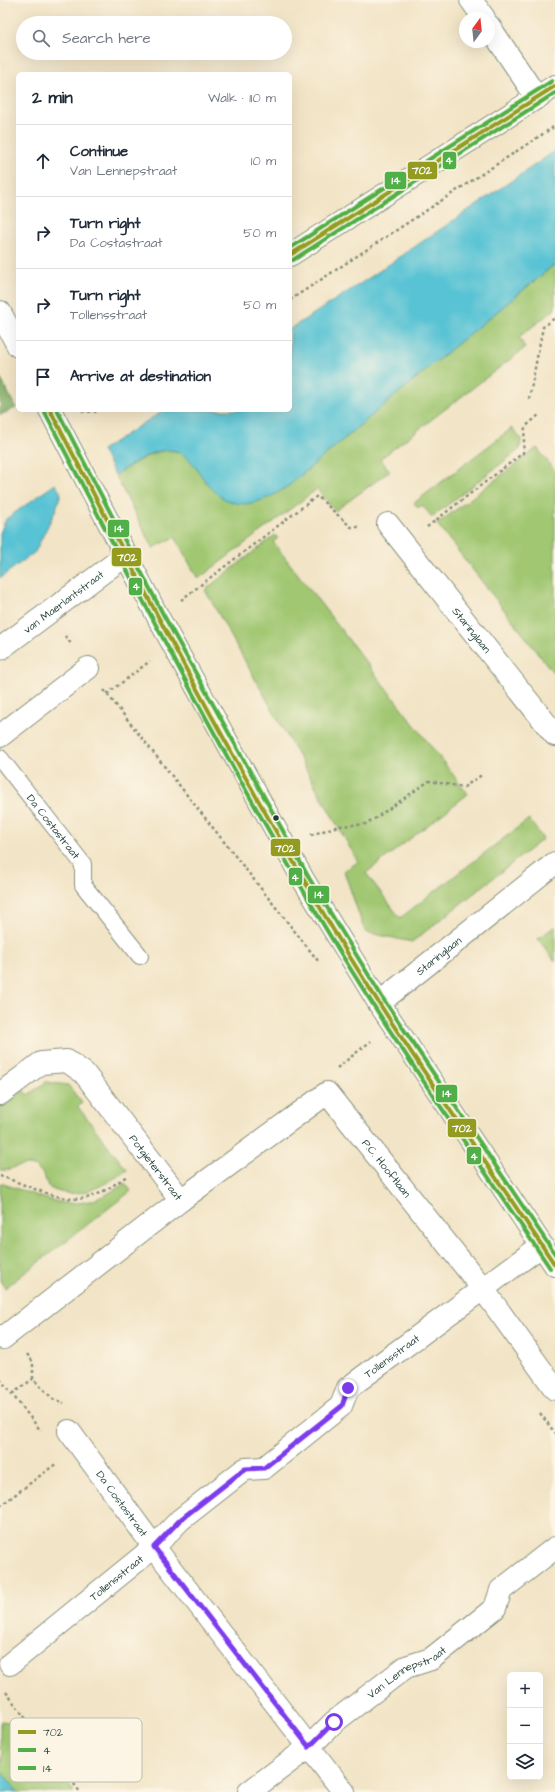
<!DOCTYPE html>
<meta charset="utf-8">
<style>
body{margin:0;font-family:"Architects Daughter",sans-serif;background:#f6f6f7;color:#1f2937}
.controls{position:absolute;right:12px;bottom:12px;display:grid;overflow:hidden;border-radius:6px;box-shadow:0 4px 16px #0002}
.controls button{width:36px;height:36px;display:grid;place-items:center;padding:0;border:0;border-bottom:1px solid #e0e1e3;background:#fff;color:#1f2937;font:20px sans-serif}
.compass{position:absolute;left:459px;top:12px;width:36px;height:36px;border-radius:50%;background:#fff;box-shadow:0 4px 16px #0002;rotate:15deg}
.stop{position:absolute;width:12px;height:12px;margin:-9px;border:3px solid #7c3aed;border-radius:50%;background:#fff}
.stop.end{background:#7c3aed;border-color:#fff;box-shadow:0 1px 4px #0008}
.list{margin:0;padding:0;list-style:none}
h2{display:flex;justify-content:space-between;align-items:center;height:52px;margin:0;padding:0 16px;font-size:17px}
h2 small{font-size:13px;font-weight:400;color:#747a83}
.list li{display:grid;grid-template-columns:26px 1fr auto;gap:12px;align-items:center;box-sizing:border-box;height:72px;padding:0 16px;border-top:1px solid #e0e1e3}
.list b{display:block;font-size:15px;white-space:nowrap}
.list p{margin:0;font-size:13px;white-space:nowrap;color:#747a83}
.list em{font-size:13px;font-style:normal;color:#747a83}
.icon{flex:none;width:22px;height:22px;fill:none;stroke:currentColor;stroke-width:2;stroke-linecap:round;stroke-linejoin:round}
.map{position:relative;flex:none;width:555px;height:1792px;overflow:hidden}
.search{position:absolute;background:#fff;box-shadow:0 4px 16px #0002;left:16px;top:16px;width:276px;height:44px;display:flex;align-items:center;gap:10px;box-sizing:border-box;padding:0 14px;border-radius:22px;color:#747a83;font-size:15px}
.panel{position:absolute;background:#fff;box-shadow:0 4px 16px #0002;left:16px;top:72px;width:276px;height:340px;border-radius:6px}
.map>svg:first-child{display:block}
.green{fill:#a1c772;stroke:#608253}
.forest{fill:#80ac64;stroke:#50744c}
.water{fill:#59c3d4;stroke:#3c8084}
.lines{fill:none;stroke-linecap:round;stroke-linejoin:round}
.lane-casing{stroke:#88907d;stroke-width:18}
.street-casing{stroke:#88907d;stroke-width:24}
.secondary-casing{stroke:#88907d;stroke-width:24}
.path{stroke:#88907d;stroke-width:2.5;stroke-dasharray:3 3;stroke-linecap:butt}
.lane{stroke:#fff;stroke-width:16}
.street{stroke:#fff;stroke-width:22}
.secondary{stroke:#fff;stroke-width:22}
.bus-1-casing{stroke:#fcf5e5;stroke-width:7}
.bus-2-casing{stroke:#fcf5e5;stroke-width:7}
.bus-3-casing{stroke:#fcf5e5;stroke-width:7}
.bus-1{stroke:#939c21;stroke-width:4}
.bus-2{stroke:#50af46;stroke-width:4}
.bus-3{stroke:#50af46;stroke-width:4}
.route{stroke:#7c3aed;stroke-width:5}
.bus-dot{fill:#1f3d34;stroke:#fcf5e5;stroke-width:1.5}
.labels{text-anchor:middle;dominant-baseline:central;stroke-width:3;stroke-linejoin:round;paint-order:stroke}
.street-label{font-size:11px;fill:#1f3d34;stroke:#fcf5e5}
.key{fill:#fcf5e5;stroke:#babeb0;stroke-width:1}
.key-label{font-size:11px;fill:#1f3d34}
.line-badge{stroke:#fcf5e5;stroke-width:1.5}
.badge-label{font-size:11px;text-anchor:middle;font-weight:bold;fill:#fff}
</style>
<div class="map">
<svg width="555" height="1792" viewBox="0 0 555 1792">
<rect width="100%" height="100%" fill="#fcf5e5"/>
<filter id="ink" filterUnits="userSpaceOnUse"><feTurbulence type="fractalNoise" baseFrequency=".025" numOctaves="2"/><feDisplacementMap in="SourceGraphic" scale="8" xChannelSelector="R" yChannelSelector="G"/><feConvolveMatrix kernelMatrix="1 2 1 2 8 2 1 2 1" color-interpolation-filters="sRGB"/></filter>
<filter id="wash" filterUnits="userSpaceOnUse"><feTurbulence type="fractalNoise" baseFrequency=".012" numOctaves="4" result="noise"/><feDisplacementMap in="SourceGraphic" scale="16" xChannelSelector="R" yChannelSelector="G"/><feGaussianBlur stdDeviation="0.9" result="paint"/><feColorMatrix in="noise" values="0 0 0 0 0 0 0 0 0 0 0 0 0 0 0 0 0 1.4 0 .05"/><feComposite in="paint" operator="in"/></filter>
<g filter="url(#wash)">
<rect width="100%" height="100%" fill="#f2e4c6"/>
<g class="green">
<path d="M555 264V309L519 337 525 348 380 459 390 471 335 511 317 489 198 579 175 537 153 548 115 475C138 462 169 435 192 462 198 468 202 476 206 483L287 487 427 369Z"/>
<polygon points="512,428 521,439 520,449 432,517 422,505 418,508 414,503"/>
<polygon points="537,448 555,471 555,675 437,524"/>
<polygon points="275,535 278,538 273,542 468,794 366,873 400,918 529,819 543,839 412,942 365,932 344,871 358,862 205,590"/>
<polygon points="555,926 555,961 538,939"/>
<path d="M46 1082 68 1085 82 1103 78 1107 127 1170C104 1186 75 1203 48 1187 44 1172 37 1162 19 1166 11 1168 8 1171 0 1170V1108L23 1090 28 1095Z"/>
<path d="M0 1183C52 1199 73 1219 125 1183L131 1191 5 1288 0 1281Z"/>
<polygon points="0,1721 23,1724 74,1792 18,1792 0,1770 3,1752 0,1749"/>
</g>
<polygon class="forest" points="0,377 16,408 0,415"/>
<g class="water">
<path d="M555 151V264L427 369 287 487C258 506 230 515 205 481 197 470 190 456 176 451 170 449 161 451 155 452 144 455 126 469 115 475L102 450 164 410H290V329L369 278Z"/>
<polygon points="55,484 61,493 56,509 35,552 0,578 0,533 6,519"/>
<polygon points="0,1770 18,1792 0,1792"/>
</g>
</g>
<g filter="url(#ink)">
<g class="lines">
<g class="lane-casing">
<g id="lane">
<path id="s1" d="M0 758 83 864V885L140 956"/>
</g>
</g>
<g class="street-casing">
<g id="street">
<polyline points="471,0 484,18"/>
<polyline points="489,26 537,98"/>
<polyline points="0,312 18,346"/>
<path id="s2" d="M388 524 555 735"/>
<polyline points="0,736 88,668"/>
<path id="s3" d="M379 1003 555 863"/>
<path id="s4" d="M0 1094 41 1063 67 1061 84 1073 181 1200 3 1338 0 1336"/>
<path id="s5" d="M181 1200 327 1093 483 1289 555 1389"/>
<path id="s6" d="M69 1431 154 1547 344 1792"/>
<path id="s7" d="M10 1664 154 1547 180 1520 245 1469 264 1468 341 1406 348 1388 541 1246"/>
<path id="s8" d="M249 1792 309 1747 334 1722 406 1667 431 1659 495 1608 501 1590 555 1548"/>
</g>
</g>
<g class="secondary-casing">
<g id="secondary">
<polyline points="290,255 555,86"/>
<polyline points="50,410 158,617 304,881 379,1003 555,1265"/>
<path id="s9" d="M0 649 126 555"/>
</g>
</g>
<g class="path">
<polyline points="290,300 555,126"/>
<polyline points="529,399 543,327 555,318"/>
<polyline points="82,411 94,412 99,410"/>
<polyline points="427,527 523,453 525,427 540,414"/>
<polyline points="181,600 317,496 351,527 361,527"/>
<polyline points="65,636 72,645"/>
<polyline points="104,690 319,962"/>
<polyline points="107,694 150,661"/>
<polyline points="311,835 338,826 367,824 429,781 464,787 483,774"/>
<polyline points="337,1068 371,1041"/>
<path d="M0 1176C26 1184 63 1205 90 1197 103 1193 117 1183 128 1175"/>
<polyline points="27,1354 33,1362 33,1379 53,1399 64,1403"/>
<polyline points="0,1379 41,1431"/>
<polyline points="12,1394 33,1379"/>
<polyline points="540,1413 555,1433"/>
<polyline points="0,1506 57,1463"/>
<polyline points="6,1692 80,1792"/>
</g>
<use href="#lane" class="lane"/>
<use href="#street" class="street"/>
<use href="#secondary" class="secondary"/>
<g class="bus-1-casing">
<g id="bus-1">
<polyline points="290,255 555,86"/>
<path d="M50 410C132 568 214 726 304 880 380 1013 470 1138 555 1265"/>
</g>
</g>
<g class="bus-2-casing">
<g id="bus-2">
<polyline points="293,260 555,93"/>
<path d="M45 413C127 571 209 729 299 883 375 1016 465 1141 550 1268"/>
</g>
</g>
<g class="bus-3-casing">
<g id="bus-3">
<polyline points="290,248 552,81"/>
<polyline points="57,410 163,614 309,878 384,1000 555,1254"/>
</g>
</g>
<use href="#bus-1" class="bus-1"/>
<use href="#bus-2" class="bus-2"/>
<use href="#bus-3" class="bus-3"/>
</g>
</g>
<g class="lines" filter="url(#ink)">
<polyline class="route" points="334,1722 309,1747 154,1547 180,1520 245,1469 264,1468 342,1406 348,1388"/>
</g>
<circle class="bus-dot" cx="276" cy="818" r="3.5"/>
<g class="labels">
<g class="street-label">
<text stroke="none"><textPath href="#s9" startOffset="79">van Maerlantstraat</textPath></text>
<text stroke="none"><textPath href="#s2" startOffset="135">Staringlaan</textPath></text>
<text stroke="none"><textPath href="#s1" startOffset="87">Da Costastraat</textPath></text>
<text stroke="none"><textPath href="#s3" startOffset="76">Staringlaan</textPath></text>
<text stroke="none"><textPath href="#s4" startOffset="217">Potgieterstraat</textPath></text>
<text stroke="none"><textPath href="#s5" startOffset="277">P.C. Hooftlaan</textPath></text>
<text stroke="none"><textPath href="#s7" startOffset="497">Tollensstraat</textPath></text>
<text stroke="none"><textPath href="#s6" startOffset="90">Da Costastraat</textPath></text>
<text stroke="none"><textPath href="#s7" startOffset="137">Tollensstraat</textPath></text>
<text stroke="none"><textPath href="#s8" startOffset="199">Van Lennepstraat</textPath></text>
</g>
</g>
<rect x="10" y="1718" width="132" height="64" rx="6" class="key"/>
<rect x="18" y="1730" width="18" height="4" fill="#939c21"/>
<rect x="18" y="1748" width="18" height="4" fill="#50af46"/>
<rect x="18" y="1766" width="18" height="4" fill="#50af46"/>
<g class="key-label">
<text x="43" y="1736">702</text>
<text x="43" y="1754">4</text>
<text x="43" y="1772">14</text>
</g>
<g class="line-badge">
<rect x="442" y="151" width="15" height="19" rx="4" fill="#50af46"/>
<rect x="407" y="161" width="31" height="19" rx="4" fill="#939c21"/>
<rect x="384" y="171" width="23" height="19" rx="4" fill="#50af46"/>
<rect x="107" y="519" width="23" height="19" rx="4" fill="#50af46"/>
<rect x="111" y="547" width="31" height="20" rx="4" fill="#939c21"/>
<rect x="128" y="577" width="15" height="19" rx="4" fill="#50af46"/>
<rect x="270" y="838" width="31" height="19" rx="4" fill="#939c21"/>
<rect x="288" y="867" width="15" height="19" rx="4" fill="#50af46"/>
<rect x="307" y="885" width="23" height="19" rx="4" fill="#50af46"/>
<rect x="435" y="1084" width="23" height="19" rx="4" fill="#50af46"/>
<rect x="447" y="1118" width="30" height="20" rx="4" fill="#939c21"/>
<rect x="466" y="1146" width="16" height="19" rx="4" fill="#50af46"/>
</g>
<g class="badge-label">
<text x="449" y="164">4</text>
<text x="422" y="174">702</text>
<text x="396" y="184">14</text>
<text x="119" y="532">14</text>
<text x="127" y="561">702</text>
<text x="136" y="590">4</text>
<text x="285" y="852">702</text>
<text x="295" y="881">4</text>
<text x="319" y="898">14</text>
<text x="447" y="1097">14</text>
<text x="462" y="1132">702</text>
<text x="474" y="1160">4</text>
</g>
</svg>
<div class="controls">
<button>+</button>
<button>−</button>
<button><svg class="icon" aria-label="layers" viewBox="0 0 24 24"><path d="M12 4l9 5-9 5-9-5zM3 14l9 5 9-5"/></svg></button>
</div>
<svg class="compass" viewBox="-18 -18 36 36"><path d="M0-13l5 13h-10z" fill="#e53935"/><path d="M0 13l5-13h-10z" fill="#747a83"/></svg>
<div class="stop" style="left:334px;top:1722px"></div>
<div class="stop end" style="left:348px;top:1388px"></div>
<div class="search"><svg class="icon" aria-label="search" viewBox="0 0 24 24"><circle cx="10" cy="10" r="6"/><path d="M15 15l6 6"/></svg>Search here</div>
<section class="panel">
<h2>2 min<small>Walk · 110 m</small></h2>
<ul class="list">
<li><svg class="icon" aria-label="ahead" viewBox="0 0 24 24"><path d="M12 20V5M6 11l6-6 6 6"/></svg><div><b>Continue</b><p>Van Lennepstraat</p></div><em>10 m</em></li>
<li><svg class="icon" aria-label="right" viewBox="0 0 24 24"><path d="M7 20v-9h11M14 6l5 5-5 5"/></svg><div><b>Turn right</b><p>Da Costastraat</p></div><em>50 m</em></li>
<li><svg class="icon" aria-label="right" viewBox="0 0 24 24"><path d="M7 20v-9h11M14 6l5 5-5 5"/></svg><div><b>Turn right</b><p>Tollensstraat</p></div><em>50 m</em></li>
<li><svg class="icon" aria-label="arrive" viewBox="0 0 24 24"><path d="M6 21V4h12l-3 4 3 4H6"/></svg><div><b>Arrive at destination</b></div></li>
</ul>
</section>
</div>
